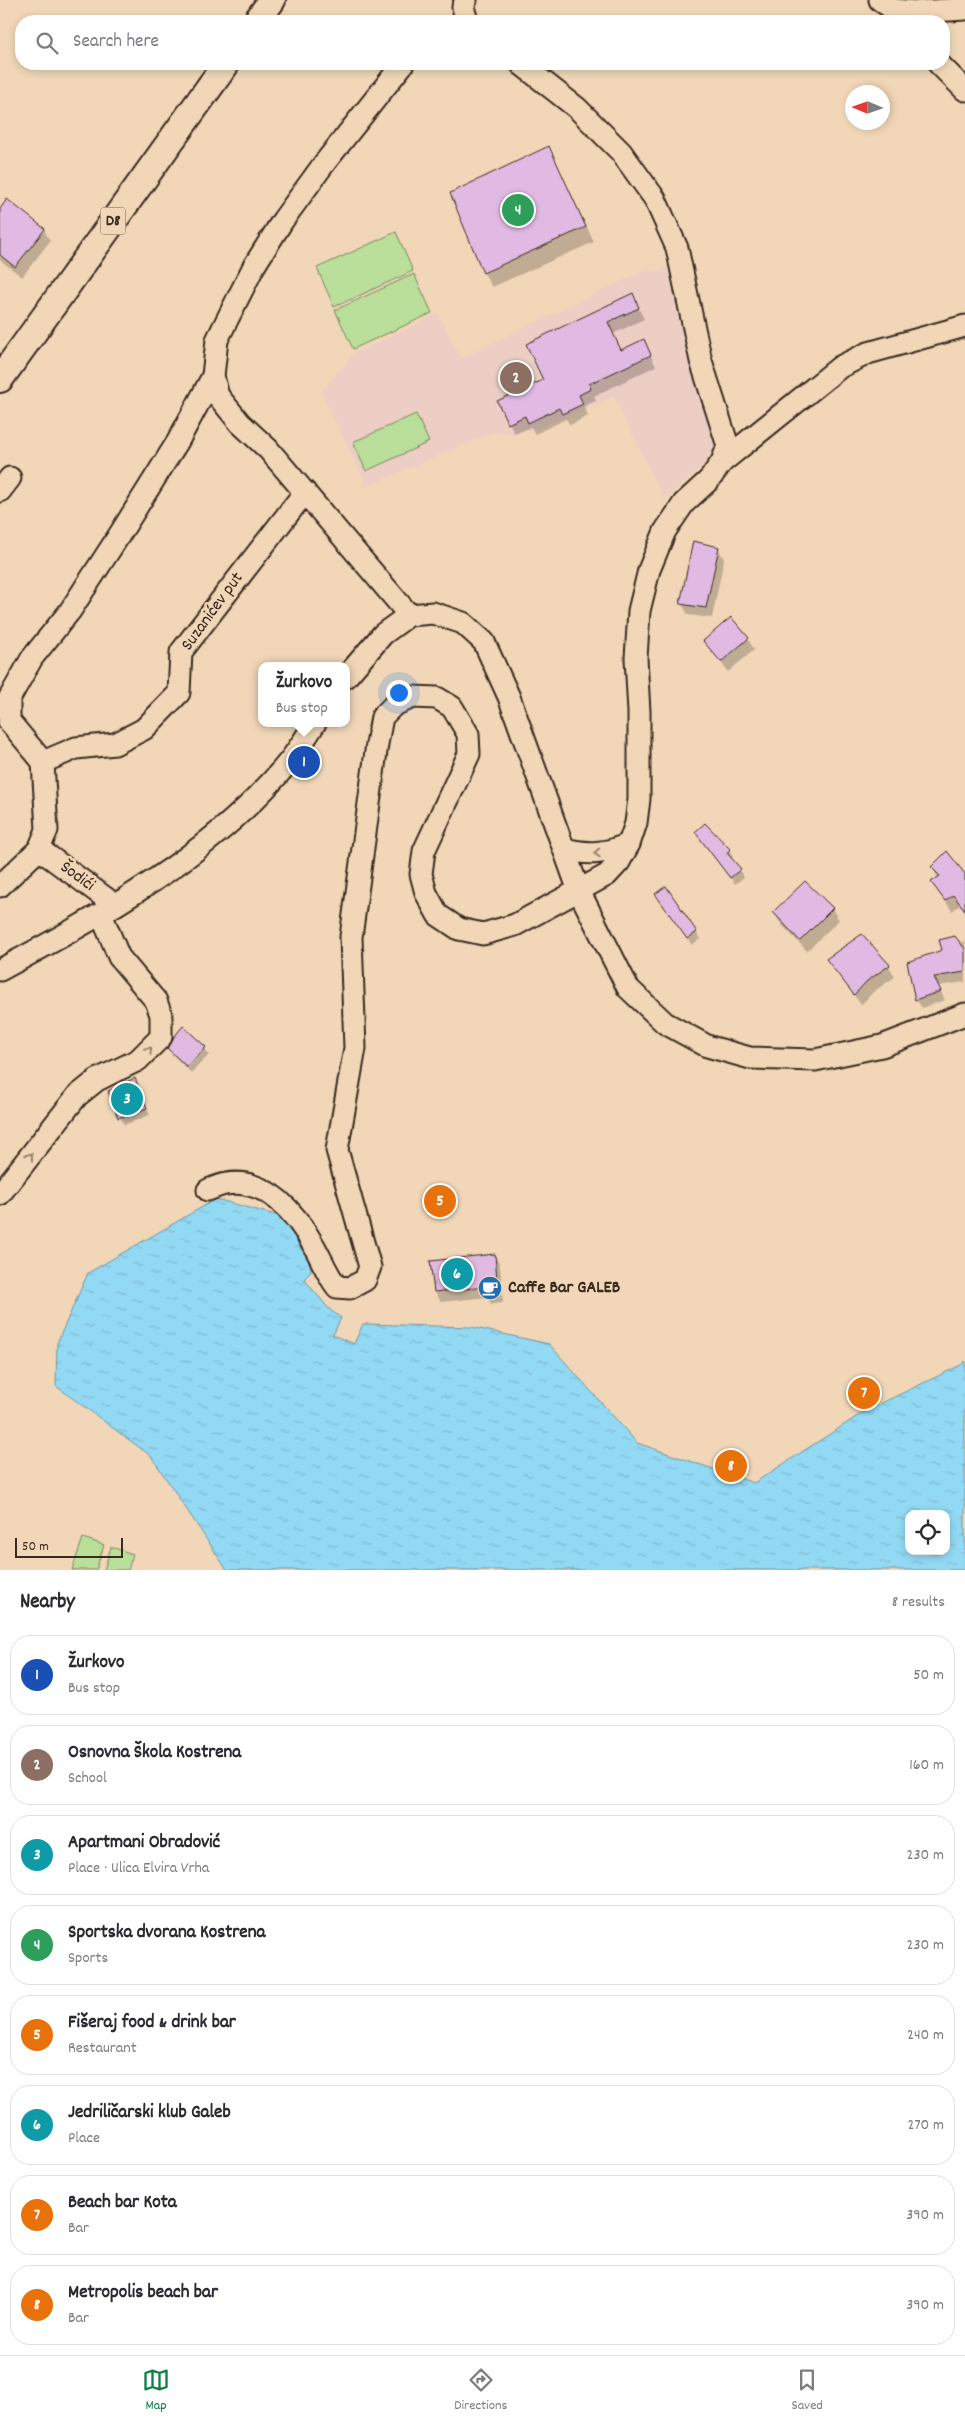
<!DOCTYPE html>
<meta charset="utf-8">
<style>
body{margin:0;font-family:Dekko,sans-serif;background:#f2f2f3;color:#2b2b33}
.controls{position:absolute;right:15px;bottom:15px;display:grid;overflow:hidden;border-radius:10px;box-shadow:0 2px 8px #0003}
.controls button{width:45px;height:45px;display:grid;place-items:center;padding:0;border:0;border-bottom:1px solid #e1e1e2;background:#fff;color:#2b2b33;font:25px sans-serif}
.compass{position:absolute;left:845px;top:85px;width:45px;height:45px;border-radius:50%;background:#fff;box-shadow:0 2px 8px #0003;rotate:272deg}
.scale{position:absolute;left:15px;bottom:12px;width:108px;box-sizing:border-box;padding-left:5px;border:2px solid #3b2a1e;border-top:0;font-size:14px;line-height:18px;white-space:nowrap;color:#3b2a1e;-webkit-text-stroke:4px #f1d7b8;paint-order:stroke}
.you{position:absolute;left:398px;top:692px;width:18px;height:18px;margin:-12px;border:4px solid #fff;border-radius:50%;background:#1a73e8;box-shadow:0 0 0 8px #1a73e833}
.badge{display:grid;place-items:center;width:32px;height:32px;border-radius:50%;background:#0b8043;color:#fff;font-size:16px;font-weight:700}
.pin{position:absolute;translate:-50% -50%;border:2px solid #fff;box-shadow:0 1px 5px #0006}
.popup{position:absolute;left:258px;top:662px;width:92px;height:65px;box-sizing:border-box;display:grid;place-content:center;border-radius:10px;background:#fff;filter:drop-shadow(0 1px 4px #0005);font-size:16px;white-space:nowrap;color:#7c7c81}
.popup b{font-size:19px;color:#2b2b33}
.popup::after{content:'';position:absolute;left:50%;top:100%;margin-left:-10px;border:10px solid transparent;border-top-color:#fff}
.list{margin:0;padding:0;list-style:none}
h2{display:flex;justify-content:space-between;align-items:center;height:65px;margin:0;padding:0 20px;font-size:21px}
h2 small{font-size:16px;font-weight:400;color:#7c7c81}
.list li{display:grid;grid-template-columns:32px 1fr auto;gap:15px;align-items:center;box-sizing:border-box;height:80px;margin:0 10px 10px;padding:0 10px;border:1px solid #e1e1e2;border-radius:20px}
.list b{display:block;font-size:19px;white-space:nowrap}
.list p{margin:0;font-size:16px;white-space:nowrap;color:#7c7c81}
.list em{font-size:16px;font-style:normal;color:#7c7c81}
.icon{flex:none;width:28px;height:28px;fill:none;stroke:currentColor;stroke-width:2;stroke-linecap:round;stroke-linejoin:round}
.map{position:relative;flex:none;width:965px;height:1570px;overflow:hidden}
.search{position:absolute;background:#fff;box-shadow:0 2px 8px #0003;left:15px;right:15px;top:15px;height:55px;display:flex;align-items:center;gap:12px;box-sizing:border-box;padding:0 18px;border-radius:20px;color:#7c7c81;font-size:19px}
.sheet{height:785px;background:#fff}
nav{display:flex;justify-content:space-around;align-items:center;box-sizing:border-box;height:70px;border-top:1px solid #e1e1e2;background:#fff;font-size:14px;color:#7c7c81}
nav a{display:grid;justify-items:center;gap:2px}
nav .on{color:#0b8043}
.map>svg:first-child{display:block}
.built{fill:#eccec5}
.pitch{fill:#b9df9b;stroke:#7a845c}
.water{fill:url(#water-ripples);stroke:#6f939e;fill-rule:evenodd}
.shadow{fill:#0003}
.building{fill:#e1bae3;stroke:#3b2a1e}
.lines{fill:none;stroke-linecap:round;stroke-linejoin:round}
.minor-casing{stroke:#3b2a1e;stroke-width:25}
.major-casing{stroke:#3b2a1e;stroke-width:30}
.minor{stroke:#f1d7b8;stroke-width:21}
.major{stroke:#f1d7b8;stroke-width:26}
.oneway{stroke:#96806b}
.labels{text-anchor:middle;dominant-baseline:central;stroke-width:5;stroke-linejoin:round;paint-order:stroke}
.shield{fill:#f1d7b8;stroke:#725e4c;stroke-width:1}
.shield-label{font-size:16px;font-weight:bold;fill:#3b2a1e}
.street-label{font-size:18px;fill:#3b2a1e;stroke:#f1d7b8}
.poi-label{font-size:18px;font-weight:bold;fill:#3b2a1e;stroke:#f1d7b8;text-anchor:start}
</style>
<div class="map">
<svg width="965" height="1570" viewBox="0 0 965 1570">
<defs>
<pattern id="water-ripples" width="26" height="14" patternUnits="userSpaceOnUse" patternTransform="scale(1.25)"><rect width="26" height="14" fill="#92d9f4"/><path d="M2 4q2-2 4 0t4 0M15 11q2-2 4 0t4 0" fill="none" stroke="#7fbad1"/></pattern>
</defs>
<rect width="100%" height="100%" fill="#f1d7b8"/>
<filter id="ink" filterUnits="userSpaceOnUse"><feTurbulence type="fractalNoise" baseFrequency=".02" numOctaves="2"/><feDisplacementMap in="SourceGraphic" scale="10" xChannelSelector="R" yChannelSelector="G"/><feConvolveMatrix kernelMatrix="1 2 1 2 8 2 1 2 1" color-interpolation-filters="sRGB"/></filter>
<g filter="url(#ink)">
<polygon class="built" points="671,266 718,445 707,462 664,500 614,397 530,431 492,433 367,486 321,392 353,354 438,313 461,358 649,268 652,273"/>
<g class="pitch">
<polygon points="396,232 413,271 334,307 317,268"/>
<polygon points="414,274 432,313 353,349 335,310"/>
<polygon points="416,414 429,442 366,471 353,442"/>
<polygon points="83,1538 104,1545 96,1570 72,1570"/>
<polygon points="111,1547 133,1554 128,1570 104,1570"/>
</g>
<path class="water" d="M216 1199 283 1217 309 1252 311 1272 304 1279 329 1309 341 1318 333 1335 354 1344 363 1324 471 1327 549 1344 637 1443 754 1483 867 1410 961 1365 965 1361V1570H227L151 1456 56 1386 57 1343 88 1273ZM909 1514H946V1551H909Z"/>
<g class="shadow">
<polygon points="549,148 594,242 492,287 484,273"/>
<polygon points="0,211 44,230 50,241 22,277 0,260"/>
<polygon points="632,295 644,319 613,334 622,351 643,341 656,366 594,396 596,401 584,406 588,416 570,425 566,419 535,434 531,427 515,434 499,402 544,380"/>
<polygon points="718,548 724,559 712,618 688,615 682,604"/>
<polygon points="748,639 754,650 728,672 705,641"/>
<polygon points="701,840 729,849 733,857 731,860 744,877 735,884"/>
<polygon points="932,867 965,876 965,911 960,905 952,911 933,882 938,878"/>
<polygon points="805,883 832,909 839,920 807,951 781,924 774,913"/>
<polygon points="661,901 696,932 700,939 692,945"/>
<polygon points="965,940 965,982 938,986 945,1000 922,1008 916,999 944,951 960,945"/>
<polygon points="828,959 889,966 895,977 873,992 861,1005"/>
<polygon points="169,1048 205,1048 209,1055 191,1073 173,1055"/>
<polygon points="135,1080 150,1115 124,1125 109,1091"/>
<polygon points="494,1255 500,1265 503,1303 491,1304 487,1297 441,1302 435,1292 432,1262"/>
</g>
<g class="building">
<polygon points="549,146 586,227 483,273 450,193"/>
<polygon points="7,199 45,229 15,267 0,255 0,209"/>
<polygon points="633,293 639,308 608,322 621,350 644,339 651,355 589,384 591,389 579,395 583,404 562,414 559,408 528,423 525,416 508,424 497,401 543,380 526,344"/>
<polygon points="693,541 719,547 706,608 680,604"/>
<polygon points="731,617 749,638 721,662 703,641"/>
<polygon points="705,823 730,849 727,853 741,869 730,878 695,832"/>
<polygon points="947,851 965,874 965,910 953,895 945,901 931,882 940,876 931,867"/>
<polygon points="805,881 833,908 800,941 773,912"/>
<polygon points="666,886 697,932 687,939 655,894"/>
<polygon points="862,934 890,965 867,981 854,995 826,959"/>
<polygon points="955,936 965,949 965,972 934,977 941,991 915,1000 907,962 942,950 939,940"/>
<polygon points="183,1026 206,1047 187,1067 167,1048 174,1037"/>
<polygon points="135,1078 147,1108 118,1118 108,1091"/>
<polygon points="495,1254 498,1293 484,1295 484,1287 434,1292 430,1261"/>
</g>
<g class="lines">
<g class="minor-casing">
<g id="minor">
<polyline points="466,0 463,7 467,21"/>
<polyline points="880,0 894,10 917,12 965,9"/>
<polyline points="403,64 323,165 283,220 254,266 217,340 213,376 218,396 240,423 268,449 409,615"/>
<polyline points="939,64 965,90"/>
<polyline points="722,462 840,367 868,353 965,326"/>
<polyline points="0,491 10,478"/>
<polyline points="346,677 383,634 409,615 433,613 463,623 484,642 509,697 579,891 628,988 665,1023 707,1046 750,1058 815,1060 882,1046 965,1014"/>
<polyline points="43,762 9,721 9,699 32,658 70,611 118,537 178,441 213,376"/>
<polyline points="39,849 115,905"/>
<path d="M564 849C588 855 606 854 629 844"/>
<polyline points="0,886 39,849 47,830 43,762 76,748 115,744 144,729 179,693 181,652 305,492"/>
<path d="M0 970C102 915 212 855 287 764 297 752 306 737 315 723"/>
<path d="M208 1190C213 1188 220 1185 226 1184 267 1177 297 1215 314 1246 322 1260 327 1274 337 1287L350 1288 365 1280 370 1267 337 1150 355 1048 351 937 377 744 382 717 394 705 413 697 437 698 452 707 468 734 469 754 424 851 421 874 426 893 438 915 459 929 483 934 515 925 607 875 619 862 629 844 636 823 639 799V712L636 658 639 611 649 570 665 531 684 503 709 480 722 462 728 446 701 361 677 248 655 199 621 152 577 108 521 64"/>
<polyline points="0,1194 77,1096 97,1080 138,1060 161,1037 161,1015 156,1001 119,957 101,914"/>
</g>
</g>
<g class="major-casing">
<g id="major">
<polyline points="257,21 272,0"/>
<polyline points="0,379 226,64"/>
</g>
</g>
<use href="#minor" class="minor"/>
<use href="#major" class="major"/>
</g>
<defs><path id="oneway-chevron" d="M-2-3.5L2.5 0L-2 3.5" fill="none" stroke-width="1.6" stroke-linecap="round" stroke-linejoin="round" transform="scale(1.25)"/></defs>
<g class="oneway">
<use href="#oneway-chevron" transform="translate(597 853) rotate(178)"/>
<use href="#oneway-chevron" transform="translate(149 1050) rotate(-46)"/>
<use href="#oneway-chevron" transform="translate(30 1156) rotate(-53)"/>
</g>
</g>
<defs>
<g id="cafe-disc" transform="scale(1.25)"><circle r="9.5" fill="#1f6fb2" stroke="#f1d7b8"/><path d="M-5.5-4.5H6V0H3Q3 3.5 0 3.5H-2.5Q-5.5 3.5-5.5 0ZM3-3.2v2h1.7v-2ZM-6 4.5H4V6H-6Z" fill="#fff"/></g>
</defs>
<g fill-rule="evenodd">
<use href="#cafe-disc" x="490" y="1288"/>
</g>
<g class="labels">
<rect class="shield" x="100.5" y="207.5" width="25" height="27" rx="4"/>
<g class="shield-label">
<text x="113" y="221">D8</text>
</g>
<g class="street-label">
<text transform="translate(213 612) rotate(-54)">Suzanićev put</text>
<text transform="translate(77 877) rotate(36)">Šodići</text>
</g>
<g class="poi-label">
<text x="508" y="1288">Caffe Bar GALEB</text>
</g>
</g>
</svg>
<div class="controls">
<button><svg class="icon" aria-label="locate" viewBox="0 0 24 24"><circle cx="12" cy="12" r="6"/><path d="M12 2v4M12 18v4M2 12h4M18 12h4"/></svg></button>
</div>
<svg class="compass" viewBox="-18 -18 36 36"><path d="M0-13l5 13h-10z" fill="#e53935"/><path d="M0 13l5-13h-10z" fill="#7c7c81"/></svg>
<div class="scale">50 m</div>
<div class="you"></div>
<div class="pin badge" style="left:304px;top:762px;background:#1a4fb4">1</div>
<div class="popup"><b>Žurkovo</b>Bus stop</div>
<div class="pin badge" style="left:516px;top:378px;background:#8d6e63">2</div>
<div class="pin badge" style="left:127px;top:1099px;background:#0f9aa8">3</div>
<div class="pin badge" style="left:518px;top:210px;background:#2e9e5b">4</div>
<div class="pin badge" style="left:440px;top:1201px;background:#e8710a">5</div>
<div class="pin badge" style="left:457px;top:1274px;background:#0f9aa8">6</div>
<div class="pin badge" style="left:864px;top:1393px;background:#e8710a">7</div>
<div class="pin badge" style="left:731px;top:1466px;background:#e8710a">8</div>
<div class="search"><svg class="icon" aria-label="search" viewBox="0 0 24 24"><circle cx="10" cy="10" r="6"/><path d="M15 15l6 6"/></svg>Search here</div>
</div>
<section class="sheet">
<h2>Nearby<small>8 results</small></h2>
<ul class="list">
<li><span class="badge" style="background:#1a4fb4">1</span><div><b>Žurkovo</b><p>Bus stop</p></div><em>50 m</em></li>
<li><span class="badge" style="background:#8d6e63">2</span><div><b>Osnovna Škola Kostrena</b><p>School</p></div><em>160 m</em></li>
<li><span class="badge" style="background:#0f9aa8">3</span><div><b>Apartmani Obradović</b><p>Place · Ulica Elvira Vrha</p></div><em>230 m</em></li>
<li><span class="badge" style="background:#2e9e5b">4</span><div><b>Sportska dvorana Kostrena</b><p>Sports</p></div><em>230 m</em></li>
<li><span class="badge" style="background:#e8710a">5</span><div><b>Fišeraj food &amp; drink bar</b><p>Restaurant</p></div><em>240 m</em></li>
<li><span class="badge" style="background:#0f9aa8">6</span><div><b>Jedriličarski klub Galeb</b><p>Place</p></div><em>270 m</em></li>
<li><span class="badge" style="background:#e8710a">7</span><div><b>Beach bar Kota</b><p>Bar</p></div><em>390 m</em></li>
<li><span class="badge" style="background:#e8710a">8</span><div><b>Metropolis beach bar</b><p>Bar</p></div><em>390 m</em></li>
</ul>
</section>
<nav>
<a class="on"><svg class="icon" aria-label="map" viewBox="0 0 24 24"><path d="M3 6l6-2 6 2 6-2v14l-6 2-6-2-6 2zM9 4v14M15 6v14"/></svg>Map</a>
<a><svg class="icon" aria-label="directions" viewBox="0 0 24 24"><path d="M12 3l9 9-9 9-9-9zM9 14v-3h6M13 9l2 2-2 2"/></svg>Directions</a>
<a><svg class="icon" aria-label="saved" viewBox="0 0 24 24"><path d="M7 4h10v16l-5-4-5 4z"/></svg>Saved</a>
</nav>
